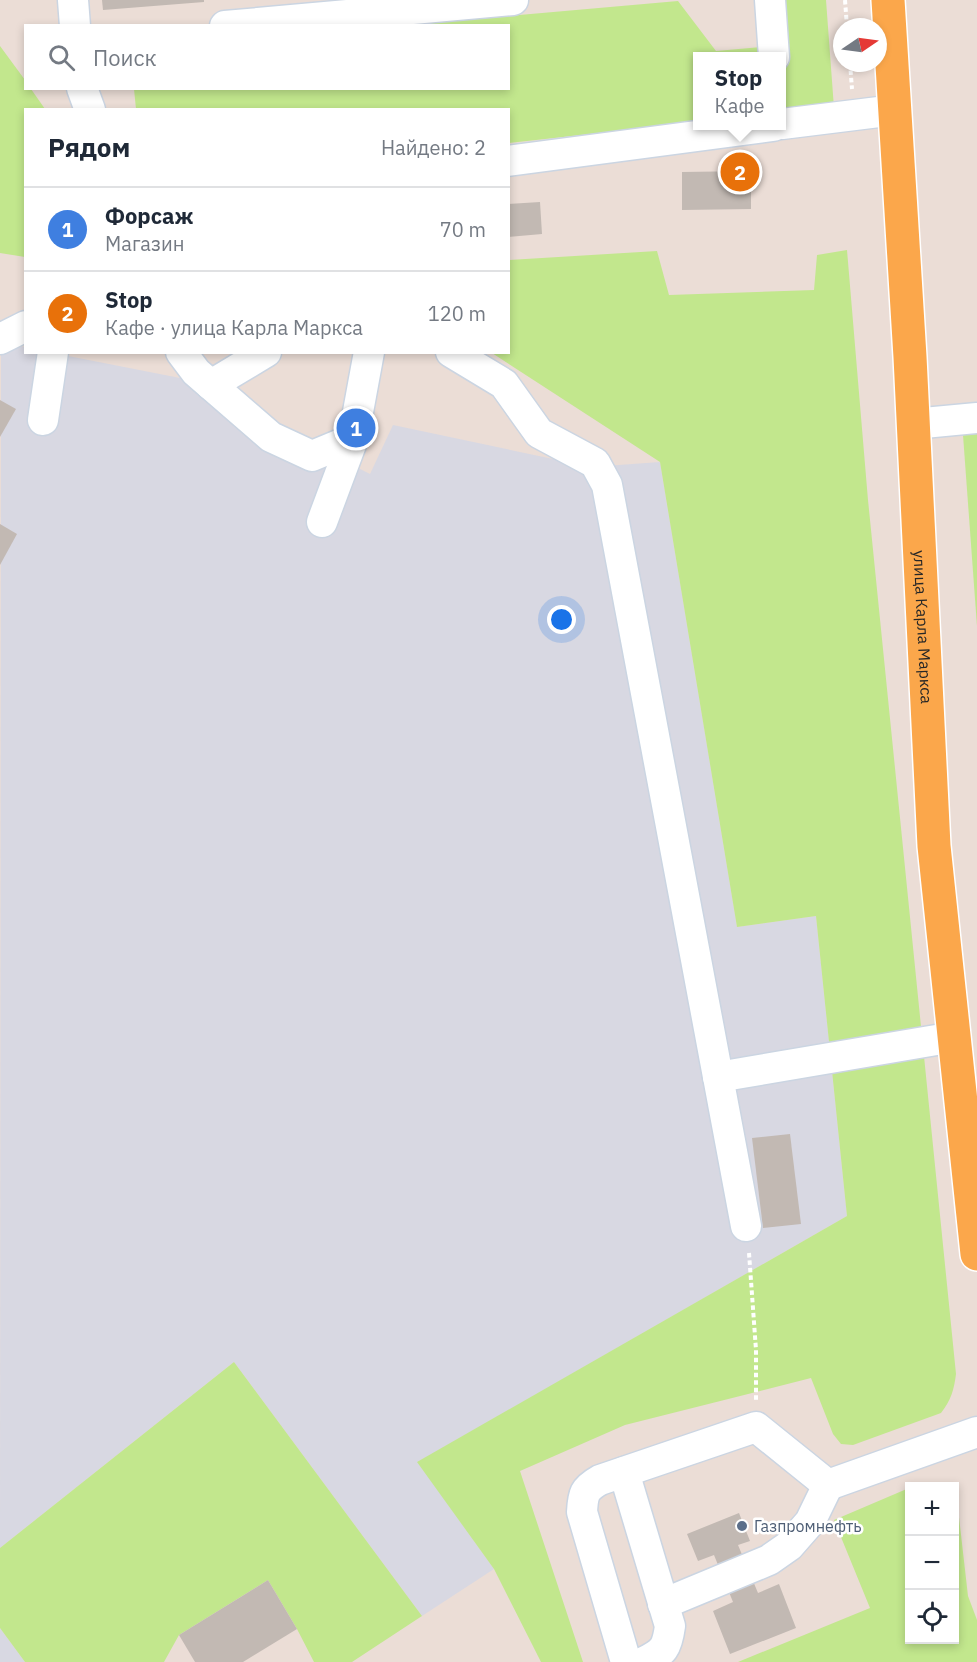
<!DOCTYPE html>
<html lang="ru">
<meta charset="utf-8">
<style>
body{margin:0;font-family:"IBM Plex Sans",sans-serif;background:#f6f6f7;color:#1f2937}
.controls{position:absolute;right:18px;bottom:18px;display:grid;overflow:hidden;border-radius:0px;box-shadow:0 3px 9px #0003}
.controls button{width:54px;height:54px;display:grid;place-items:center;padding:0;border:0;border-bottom:2px solid #e0e1e3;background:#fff;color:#1f2937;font:30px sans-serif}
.compass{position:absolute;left:833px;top:18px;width:54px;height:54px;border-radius:50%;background:#fff;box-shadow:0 3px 9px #0003;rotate:77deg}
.you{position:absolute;left:562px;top:620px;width:21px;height:21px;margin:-15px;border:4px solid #fff;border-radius:50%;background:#1a73e8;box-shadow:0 0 0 9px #1a73e833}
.badge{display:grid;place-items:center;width:39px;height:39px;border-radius:50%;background:#db2777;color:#fff;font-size:20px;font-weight:700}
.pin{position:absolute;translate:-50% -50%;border:3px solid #fff;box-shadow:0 2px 6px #0006}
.popup{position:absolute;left:693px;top:52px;width:93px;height:78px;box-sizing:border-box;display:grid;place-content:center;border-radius:0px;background:#fff;filter:drop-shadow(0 2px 4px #0005);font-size:20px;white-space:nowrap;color:#747a83}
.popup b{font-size:22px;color:#1f2937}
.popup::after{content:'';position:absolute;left:50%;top:100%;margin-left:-12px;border:12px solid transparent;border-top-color:#fff}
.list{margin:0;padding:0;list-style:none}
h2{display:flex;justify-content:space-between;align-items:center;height:78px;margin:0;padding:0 24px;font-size:26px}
h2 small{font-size:20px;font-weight:400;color:#747a83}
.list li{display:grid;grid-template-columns:39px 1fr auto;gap:18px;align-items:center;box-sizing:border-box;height:84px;padding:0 24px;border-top:2px solid #e0e1e3}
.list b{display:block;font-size:22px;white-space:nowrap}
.list p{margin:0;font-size:20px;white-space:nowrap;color:#747a83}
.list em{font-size:20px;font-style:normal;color:#747a83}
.icon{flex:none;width:33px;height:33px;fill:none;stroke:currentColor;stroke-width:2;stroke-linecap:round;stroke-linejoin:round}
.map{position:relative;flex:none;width:977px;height:1662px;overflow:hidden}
.search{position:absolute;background:#fff;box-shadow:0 3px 9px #0003;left:24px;top:24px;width:486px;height:66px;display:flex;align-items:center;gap:15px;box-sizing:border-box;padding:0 21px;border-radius:0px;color:#747a83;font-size:22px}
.panel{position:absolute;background:#fff;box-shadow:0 3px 9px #0003;left:24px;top:108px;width:486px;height:246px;border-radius:0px}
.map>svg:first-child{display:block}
.industrial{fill:#d8d8e2}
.green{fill:#c2e78d}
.building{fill:#c2b9b3}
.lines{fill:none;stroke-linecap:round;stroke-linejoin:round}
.minor-casing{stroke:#cbd5e2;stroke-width:33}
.major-casing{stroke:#fff;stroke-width:36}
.path{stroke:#fff;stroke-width:4;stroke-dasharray:4.5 3;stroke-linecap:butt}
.minor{stroke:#fff;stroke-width:30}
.major{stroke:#fba74b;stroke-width:33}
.service-dot{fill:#5c6f8a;stroke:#fff;stroke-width:2}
.labels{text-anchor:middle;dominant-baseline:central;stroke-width:5;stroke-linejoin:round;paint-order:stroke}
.street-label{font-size:16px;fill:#272727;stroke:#fff}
.service-label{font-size:16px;fill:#4e5e75;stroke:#fff;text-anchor:start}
</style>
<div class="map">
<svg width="977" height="1662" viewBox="0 0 977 1662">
<rect width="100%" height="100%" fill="#ebddd6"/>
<g class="industrial">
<polygon points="1,342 25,347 26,352 53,353 180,378 370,474 393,425 591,467 660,462 737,927 816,916 847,1216 418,1462 494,1569 422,1616 234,1362 0,1548"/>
<polygon points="0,1628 25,1662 0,1662"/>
</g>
<g class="green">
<polygon points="770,0 826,0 834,108 782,113 782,57 698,57 698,122 509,143 508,110 136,109 134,89 508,88 508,26 407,25 678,1 716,51 773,46"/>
<polygon points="0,46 25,80 26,88 31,89 45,109 26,110 25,257 0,253"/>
<path d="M847 250 868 500 956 1374C954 1390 951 1400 941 1413L853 1445 841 1444 833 1434 811 1378 625 1425 520 1471 583 1662H541L494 1569 417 1462 847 1216 816 916 737 927 660 462 492 353 508 352 509 260 657 251 669 295 814 290 817 255Z"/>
<polygon points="977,434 977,626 963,435"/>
<polygon points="234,1362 422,1616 352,1662 314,1662 297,1629 268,1580 179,1635 164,1662 25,1662 0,1628 0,1548"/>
<polygon points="924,1482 955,1482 968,1596 977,1620 977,1662 738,1662 870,1608 834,1520 909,1488 910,1640 954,1640 954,1486 913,1486"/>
</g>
<g class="building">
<polygon points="102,0 204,0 204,2 103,10"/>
<polygon points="751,171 751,209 682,210 682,172"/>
<polygon points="540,202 542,234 508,237 508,204"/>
<polygon points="0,400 16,409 0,437"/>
<polygon points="0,524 17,534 0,565"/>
<polygon points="790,1134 801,1224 763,1228 752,1138"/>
<polygon points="739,1513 750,1541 738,1545 758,1593 779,1584 796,1628 730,1654 713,1611 733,1602 714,1555 698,1561 687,1534"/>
<polygon points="268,1580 297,1629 243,1662 195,1662 179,1635"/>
</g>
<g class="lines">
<g class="minor-casing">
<g id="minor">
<polyline points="73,0 75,26"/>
<polyline points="770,0 774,57"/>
<polyline points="225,26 513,0"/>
<polyline points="82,88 90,110"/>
<polyline points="782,124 895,110"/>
<polyline points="508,161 773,126"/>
<polyline points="0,339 26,326"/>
<polyline points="181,352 196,372 271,437 312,456 353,439"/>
<polyline points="451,352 504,384 539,433 595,463 607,485 746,1226"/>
<polyline points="211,385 266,352"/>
<polyline points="43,420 53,352"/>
<polyline points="913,424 977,418"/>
<polyline points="322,522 353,439 369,352"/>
<polyline points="718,1077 954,1037"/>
<path d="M624 1472 670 1626C667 1648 664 1652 644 1662"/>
<polyline points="663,1604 769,1560 789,1546 810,1522 828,1485"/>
<path d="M626 1662 582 1512C583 1494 584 1489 600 1480L756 1427 828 1485 977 1432"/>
</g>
</g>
<g class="major-casing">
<g id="major">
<path id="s1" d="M888 0 910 357 934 846 977 1254"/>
</g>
</g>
<g class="path">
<polyline points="845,0 847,27"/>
<polyline points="850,63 852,89"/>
<polyline points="749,1253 756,1350 756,1402"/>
</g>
<use href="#minor" class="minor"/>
<use href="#major" class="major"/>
</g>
<circle class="service-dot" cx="742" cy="1526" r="6"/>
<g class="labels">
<g class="street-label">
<text stroke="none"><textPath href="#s1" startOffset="628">улица Карла Маркса</textPath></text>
</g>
<g class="service-label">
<text x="754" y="1526">Газпромнефть</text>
</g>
</g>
</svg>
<div class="controls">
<button>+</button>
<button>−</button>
<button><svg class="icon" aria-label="locate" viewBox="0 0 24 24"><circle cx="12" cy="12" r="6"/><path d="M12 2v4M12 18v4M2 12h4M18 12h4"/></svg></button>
</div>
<svg class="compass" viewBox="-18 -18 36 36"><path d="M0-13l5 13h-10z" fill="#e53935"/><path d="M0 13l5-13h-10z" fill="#747a83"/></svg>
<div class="you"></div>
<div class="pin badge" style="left:356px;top:428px;background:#3f7fe0">1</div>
<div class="pin badge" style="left:740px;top:172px;background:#e8710a">2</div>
<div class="popup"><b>Stop</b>Кафе</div>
<div class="search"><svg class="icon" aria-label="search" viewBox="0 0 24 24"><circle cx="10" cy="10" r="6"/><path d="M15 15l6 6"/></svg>Поиск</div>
<section class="panel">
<h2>Рядом<small>Найдено: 2</small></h2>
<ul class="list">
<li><span class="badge" style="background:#3f7fe0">1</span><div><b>Форсаж</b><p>Магазин</p></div><em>70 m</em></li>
<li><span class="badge" style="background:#e8710a">2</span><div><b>Stop</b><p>Кафе · улица Карла Маркса</p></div><em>120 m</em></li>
</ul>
</section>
</div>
